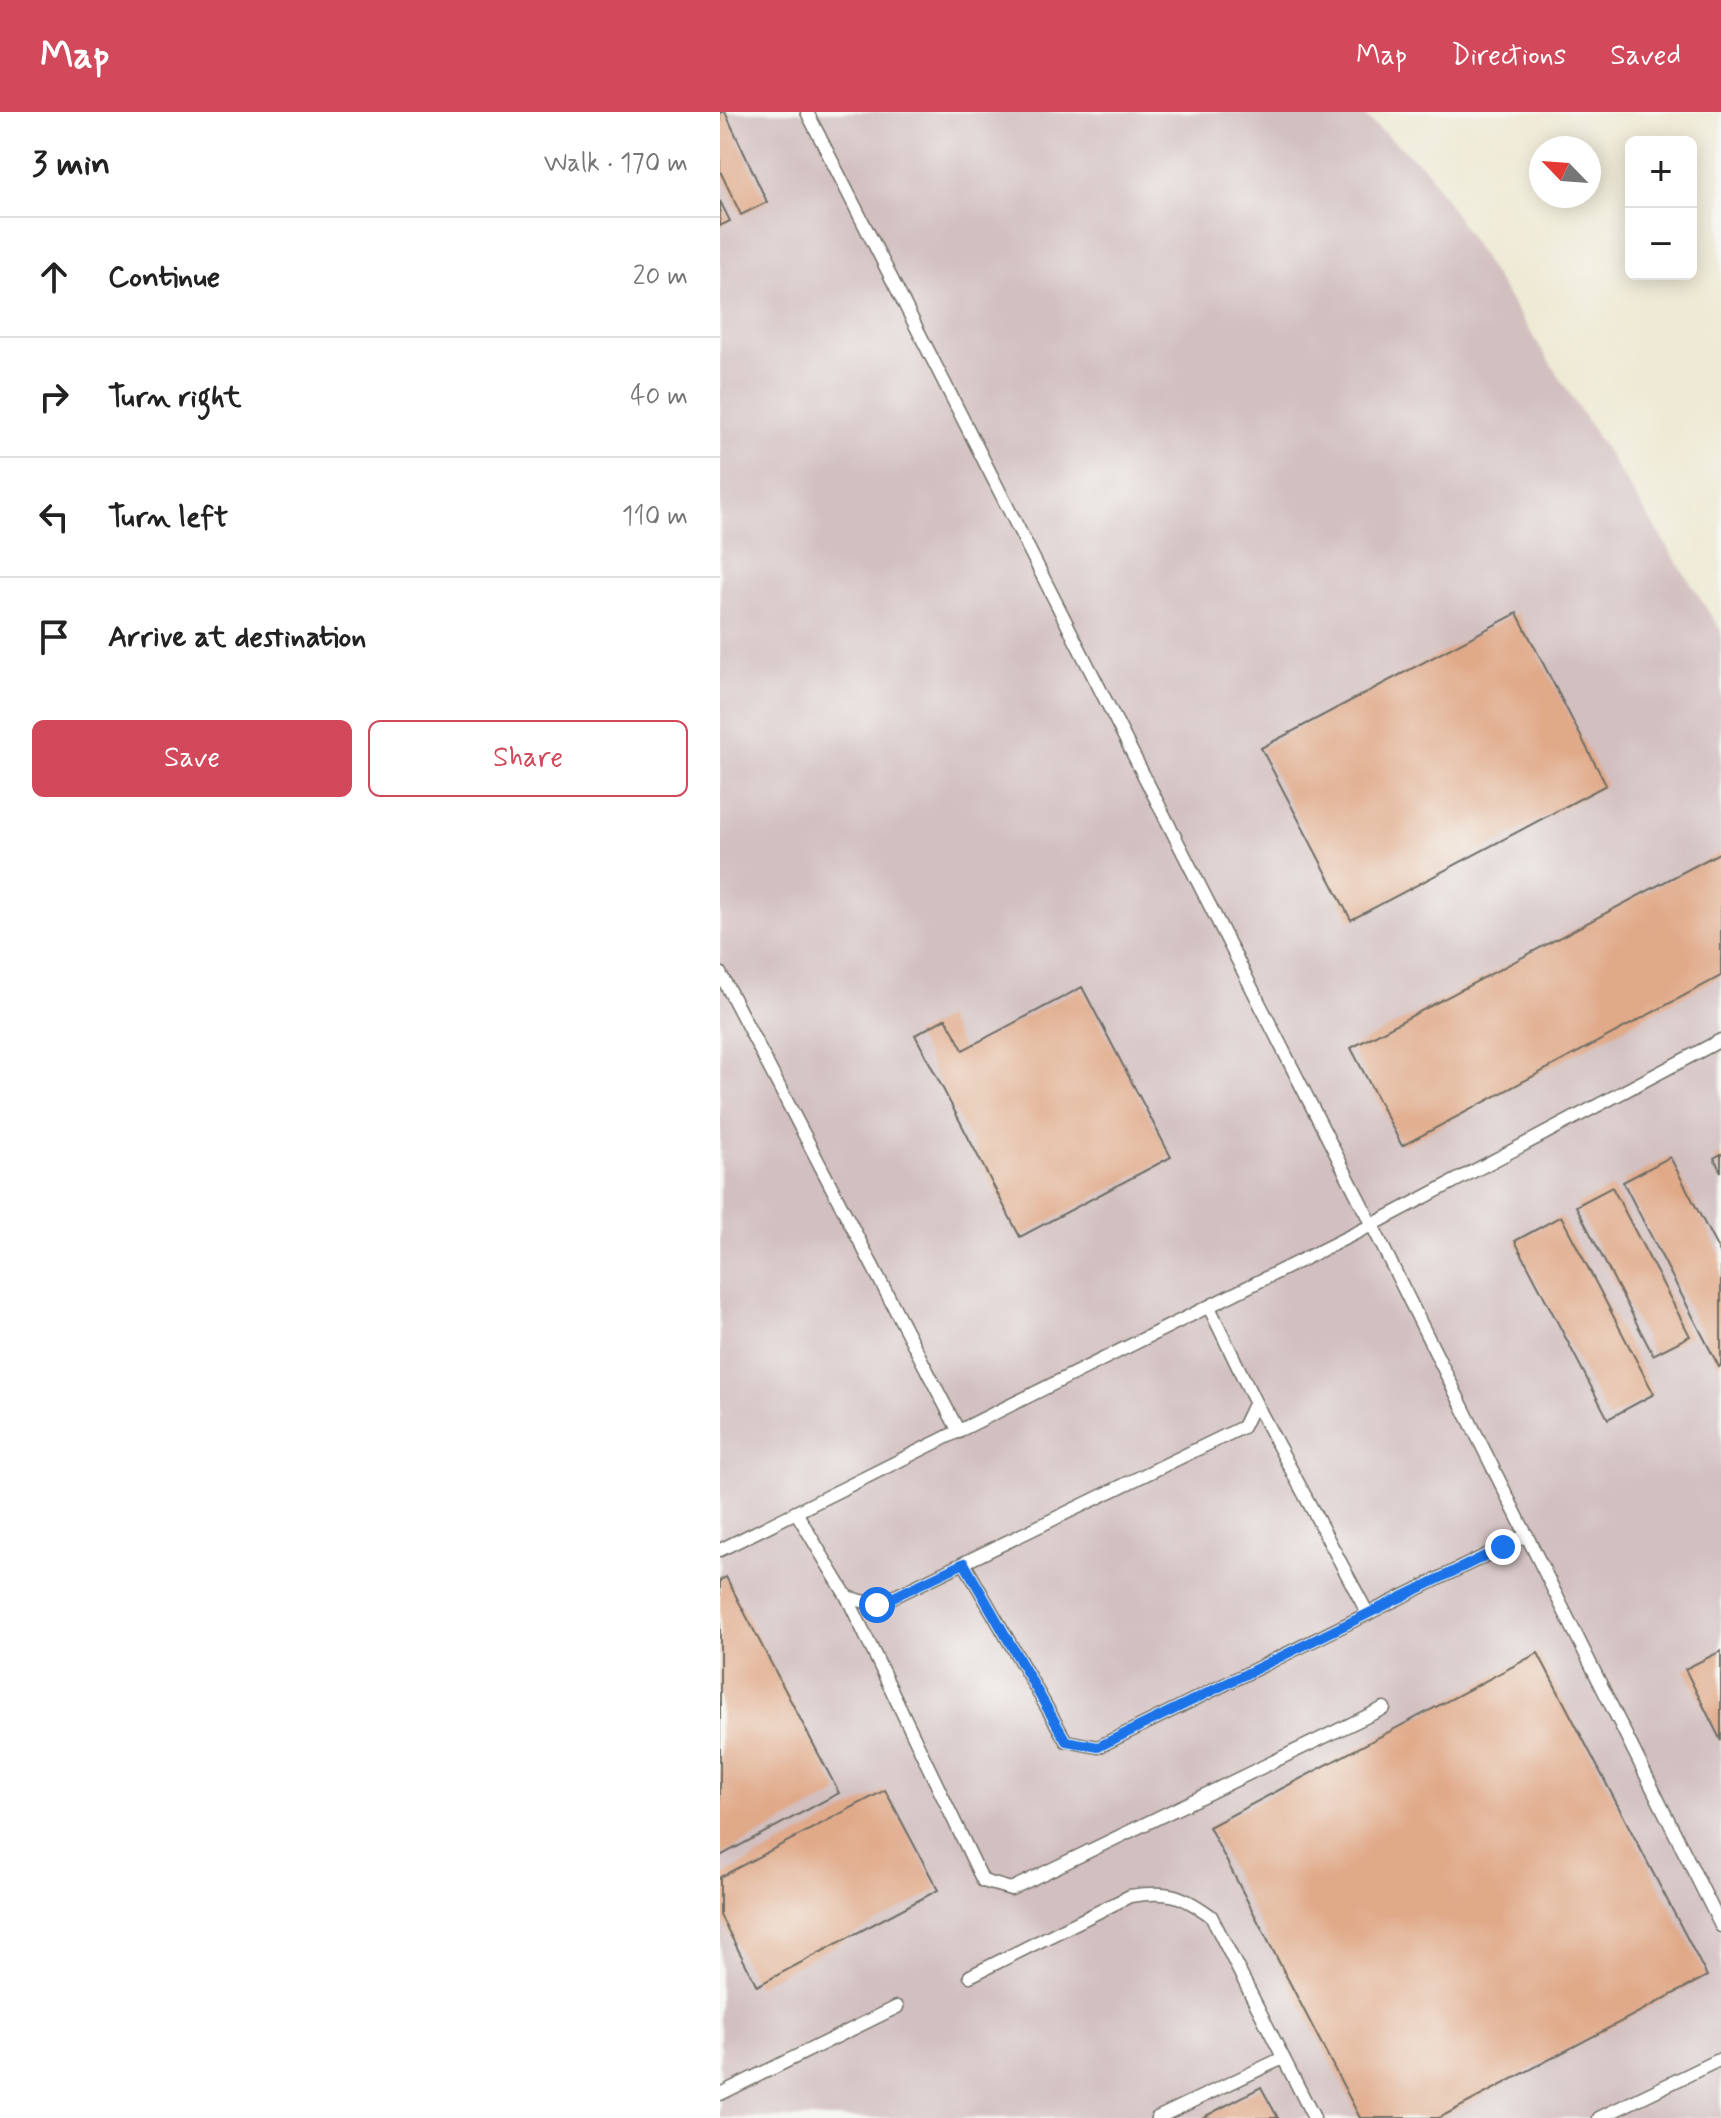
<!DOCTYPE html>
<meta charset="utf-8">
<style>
body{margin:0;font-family:Mynerve,sans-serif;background:#f2f2f2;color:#222}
.controls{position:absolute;right:24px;top:24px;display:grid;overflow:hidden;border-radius:12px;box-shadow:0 4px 20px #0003}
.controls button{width:72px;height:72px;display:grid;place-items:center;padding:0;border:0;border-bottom:2px solid #e0e0e0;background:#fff;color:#222;font:40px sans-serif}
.compass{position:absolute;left:809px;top:24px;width:72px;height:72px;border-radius:50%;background:#fff;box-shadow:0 4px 20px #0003;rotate:295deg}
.stop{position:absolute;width:24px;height:24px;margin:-18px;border:6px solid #1a73e8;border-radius:50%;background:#fff}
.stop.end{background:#1a73e8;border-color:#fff;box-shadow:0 2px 8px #0008}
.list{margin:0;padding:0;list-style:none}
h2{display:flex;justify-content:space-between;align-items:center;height:104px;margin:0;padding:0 32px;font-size:34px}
h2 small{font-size:26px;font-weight:400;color:#767676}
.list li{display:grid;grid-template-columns:52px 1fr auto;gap:24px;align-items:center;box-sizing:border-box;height:120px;padding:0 32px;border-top:2px solid #e0e0e0}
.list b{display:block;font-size:30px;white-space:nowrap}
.list em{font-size:26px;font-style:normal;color:#767676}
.actions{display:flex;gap:16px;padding:24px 32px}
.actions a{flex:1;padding:18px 0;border:2px solid #d1495b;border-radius:12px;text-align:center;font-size:28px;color:#d1495b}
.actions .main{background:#d1495b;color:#fff}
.icon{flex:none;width:44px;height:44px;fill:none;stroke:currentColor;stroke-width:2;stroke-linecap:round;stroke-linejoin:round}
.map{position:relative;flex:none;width:1001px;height:2006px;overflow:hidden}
header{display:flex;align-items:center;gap:48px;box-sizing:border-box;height:112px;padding:0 40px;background:#d1495b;color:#fff}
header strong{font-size:38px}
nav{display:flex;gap:44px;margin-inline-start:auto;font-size:28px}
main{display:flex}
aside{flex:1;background:#fff}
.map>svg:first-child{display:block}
.industrial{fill:#d2bfc0}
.building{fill:#e0a988}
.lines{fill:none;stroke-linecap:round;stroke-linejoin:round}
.service-casing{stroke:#706e66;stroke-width:15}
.service{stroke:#fff;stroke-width:12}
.route{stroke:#1a73e8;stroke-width:10}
</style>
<header>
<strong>Map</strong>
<nav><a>Map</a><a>Directions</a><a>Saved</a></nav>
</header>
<main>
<aside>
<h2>3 min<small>Walk · 170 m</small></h2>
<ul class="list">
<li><svg class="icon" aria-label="ahead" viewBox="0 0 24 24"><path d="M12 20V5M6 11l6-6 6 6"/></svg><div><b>Continue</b></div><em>20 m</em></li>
<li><svg class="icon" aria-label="right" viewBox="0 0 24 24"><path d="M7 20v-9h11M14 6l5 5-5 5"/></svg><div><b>Turn right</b></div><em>40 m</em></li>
<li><svg class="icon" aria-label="left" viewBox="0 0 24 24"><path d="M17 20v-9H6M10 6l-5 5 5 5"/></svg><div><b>Turn left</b></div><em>110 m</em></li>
<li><svg class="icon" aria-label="arrive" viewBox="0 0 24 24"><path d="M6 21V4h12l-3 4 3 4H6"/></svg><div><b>Arrive at destination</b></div></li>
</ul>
<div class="actions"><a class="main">Save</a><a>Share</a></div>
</aside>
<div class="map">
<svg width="1001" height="2006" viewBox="0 0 1001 2006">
<rect width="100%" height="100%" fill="#f6f6f2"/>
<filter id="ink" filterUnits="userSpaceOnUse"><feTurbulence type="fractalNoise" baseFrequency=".0125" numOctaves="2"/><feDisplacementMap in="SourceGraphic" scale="16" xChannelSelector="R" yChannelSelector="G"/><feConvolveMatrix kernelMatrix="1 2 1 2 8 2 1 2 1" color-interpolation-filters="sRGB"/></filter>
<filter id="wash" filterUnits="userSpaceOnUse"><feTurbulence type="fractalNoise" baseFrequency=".006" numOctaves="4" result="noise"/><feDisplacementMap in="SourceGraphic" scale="32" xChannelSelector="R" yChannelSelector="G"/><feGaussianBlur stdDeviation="1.8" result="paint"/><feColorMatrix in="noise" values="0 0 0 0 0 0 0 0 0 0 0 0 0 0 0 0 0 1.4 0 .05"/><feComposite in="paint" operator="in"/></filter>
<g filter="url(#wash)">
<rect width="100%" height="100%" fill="#efead5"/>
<polygon class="industrial" points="0,0 640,0 707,58 1001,519 1001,2006 0,2006"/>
<g id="blocks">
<g class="building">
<polygon points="0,0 5,0 47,90 21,103 0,59"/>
<polygon points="0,89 10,109 0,114"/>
<polygon points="797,501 886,673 631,808 541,636"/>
<polygon points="1001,740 1001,864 682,1034 631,936"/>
<polygon points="362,875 451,1045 300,1125 195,923 226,906 243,938"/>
<polygon points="1001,1042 1001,1060 994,1046"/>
<polygon points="950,1045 1001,1143 1001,1253 999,1255 903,1070"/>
<polygon points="892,1075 970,1224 933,1243 856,1094"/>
<polygon points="841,1104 934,1282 888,1307 795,1129"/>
<polygon points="6,1465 119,1681 0,1744 0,1468"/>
<polygon points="1001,1539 1001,1629 965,1557"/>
<polygon points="818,1541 987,1864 719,2006 640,2006 489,1715"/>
<polygon points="165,1678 218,1778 37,1874 0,1803 0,1765"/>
<polygon points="541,1975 558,2006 482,2006"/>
</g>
</g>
</g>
<g filter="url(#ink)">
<use href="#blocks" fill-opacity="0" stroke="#706e66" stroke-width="2"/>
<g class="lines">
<g class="service-casing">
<g id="service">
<polyline points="87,0 652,1113 1001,1814"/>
<polyline points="0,861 239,1320"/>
<polyline points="535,1290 648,1502"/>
<polyline points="76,1400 127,1485 157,1493 523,1315 535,1290 489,1195"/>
<polyline points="0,1438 652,1113 1001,928"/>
<polyline points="244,1451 346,1629 378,1635 807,1423"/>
<polyline points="127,1485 263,1769 291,1777 664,1596"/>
<path d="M250 1864 410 1784C447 1778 461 1782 491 1804L594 2006"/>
<polyline points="0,1982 177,1895"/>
<polyline points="437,2006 563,1946"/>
<polyline points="879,2006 1001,1947"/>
</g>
</g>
<use href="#service" class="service"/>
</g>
</g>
<g class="lines" filter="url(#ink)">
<polyline class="route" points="157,1493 244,1451 346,1629 378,1635 783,1435"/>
</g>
</svg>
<div class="controls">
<button>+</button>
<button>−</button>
</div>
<svg class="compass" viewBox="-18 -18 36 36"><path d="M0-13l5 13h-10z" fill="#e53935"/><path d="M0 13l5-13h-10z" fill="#767676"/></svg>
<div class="stop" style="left:157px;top:1493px"></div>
<div class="stop end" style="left:783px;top:1435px"></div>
</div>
</main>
